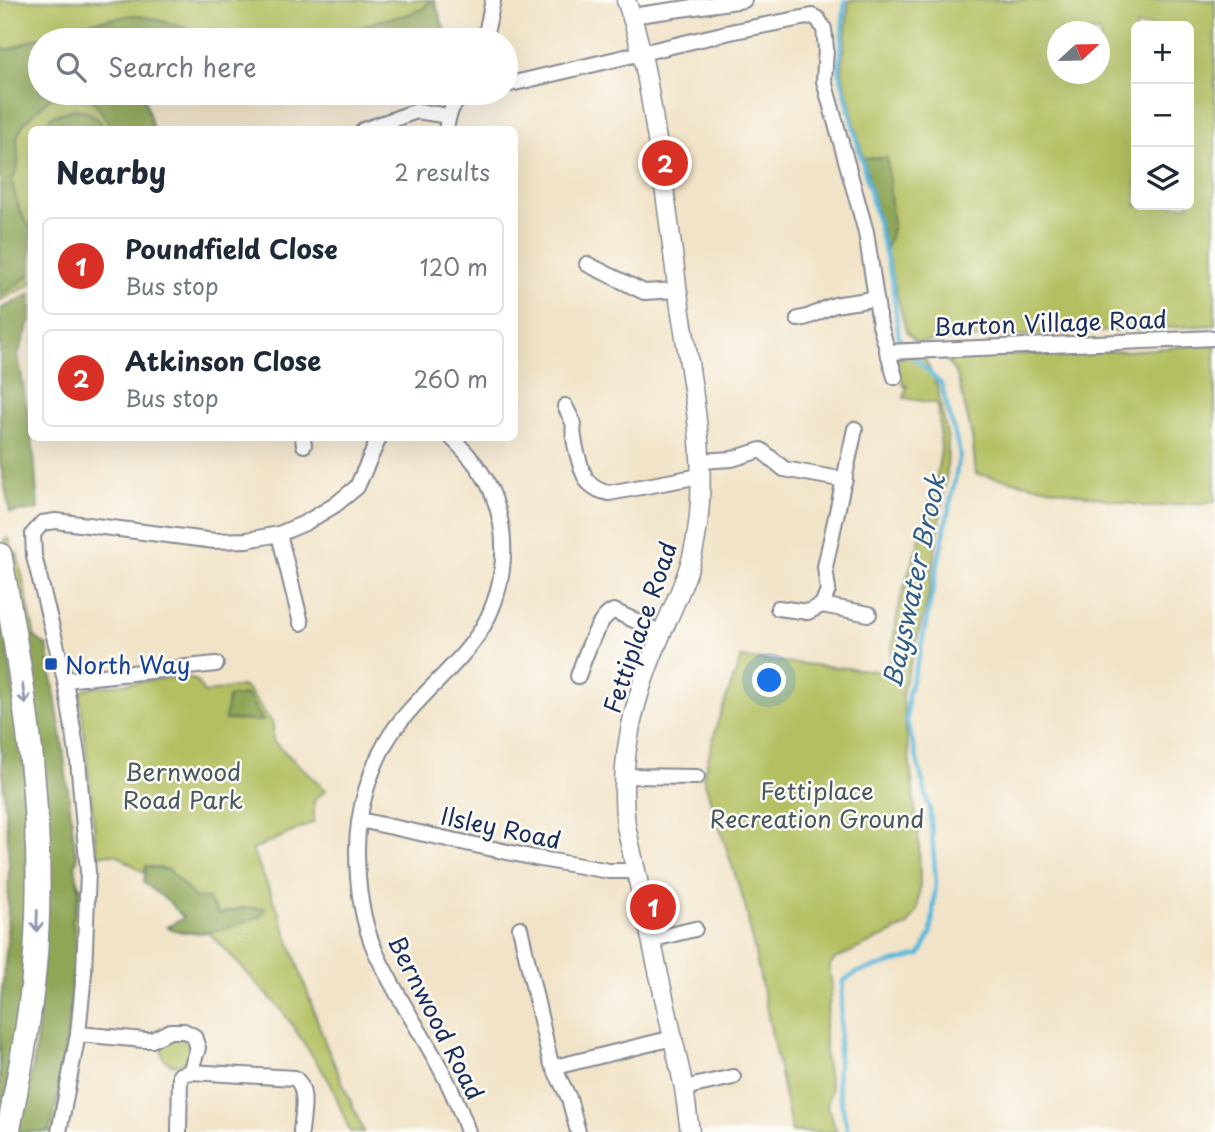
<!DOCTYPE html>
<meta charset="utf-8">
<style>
body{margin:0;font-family:"Playpen Sans",sans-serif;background:#f6f6f7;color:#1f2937}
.controls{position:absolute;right:21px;top:21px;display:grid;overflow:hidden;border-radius:10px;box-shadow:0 7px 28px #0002}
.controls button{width:63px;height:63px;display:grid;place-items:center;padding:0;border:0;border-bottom:2px solid #e0e1e3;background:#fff;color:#1f2937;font:35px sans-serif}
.compass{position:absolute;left:1047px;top:21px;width:63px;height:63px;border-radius:50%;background:#fff;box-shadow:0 7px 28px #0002;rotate:68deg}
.you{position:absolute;left:770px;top:681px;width:24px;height:24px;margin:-18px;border:5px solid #fff;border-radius:50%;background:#1a73e8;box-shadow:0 0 0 10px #1a73e833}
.badge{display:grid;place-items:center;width:46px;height:46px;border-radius:50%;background:#d93025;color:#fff;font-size:23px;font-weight:700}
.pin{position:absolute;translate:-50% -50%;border:4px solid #fff;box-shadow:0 2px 7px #0006}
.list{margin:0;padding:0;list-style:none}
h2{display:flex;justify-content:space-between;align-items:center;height:91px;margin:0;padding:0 28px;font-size:30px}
h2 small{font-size:23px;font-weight:400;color:#747a83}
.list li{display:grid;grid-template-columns:46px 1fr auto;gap:21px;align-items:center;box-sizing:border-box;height:98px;margin:0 14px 14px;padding:0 14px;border:2px solid #e0e1e3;border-radius:10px}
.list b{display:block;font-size:26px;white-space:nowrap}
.list p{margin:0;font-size:23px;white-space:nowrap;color:#747a83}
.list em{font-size:23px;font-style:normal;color:#747a83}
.icon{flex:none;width:38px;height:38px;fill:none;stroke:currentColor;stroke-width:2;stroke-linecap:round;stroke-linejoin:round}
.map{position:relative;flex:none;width:1215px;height:1132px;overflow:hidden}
.search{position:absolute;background:#fff;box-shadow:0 7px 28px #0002;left:28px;top:28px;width:490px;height:77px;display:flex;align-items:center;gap:18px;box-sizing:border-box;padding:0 24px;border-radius:38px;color:#747a83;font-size:26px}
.panel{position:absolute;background:#fff;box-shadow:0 7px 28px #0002;left:28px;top:126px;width:490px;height:315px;border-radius:10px}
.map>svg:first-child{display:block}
.green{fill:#b3bf61;stroke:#677760;stroke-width:2;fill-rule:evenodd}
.forest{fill:#8ea657;stroke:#546a5a;stroke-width:2}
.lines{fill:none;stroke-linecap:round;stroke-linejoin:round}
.stream{stroke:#5cb8da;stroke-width:4.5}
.minor-casing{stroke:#868992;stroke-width:18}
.tertiary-casing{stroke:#868992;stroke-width:21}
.trunk-casing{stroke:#868992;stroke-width:26}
.minor{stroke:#fff;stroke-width:14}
.tertiary{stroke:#fff;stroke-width:18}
.trunk{stroke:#fff;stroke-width:23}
.oneway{stroke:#8d97ae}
.transit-dot{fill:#1a4fb4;stroke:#fdfcf7;stroke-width:2.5}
.labels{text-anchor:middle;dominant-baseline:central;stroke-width:5;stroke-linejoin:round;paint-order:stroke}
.street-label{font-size:24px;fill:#1b2f5e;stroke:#fdfcf7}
.transit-label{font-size:24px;fill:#164399;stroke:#fdfcf7;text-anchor:start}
.park-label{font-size:24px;fill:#495a5f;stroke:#fdfcf7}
.water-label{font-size:26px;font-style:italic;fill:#325f89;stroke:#fdfcf7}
</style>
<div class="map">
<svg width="1215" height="1132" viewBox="0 0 1215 1132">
<rect width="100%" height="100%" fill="#fdfcf7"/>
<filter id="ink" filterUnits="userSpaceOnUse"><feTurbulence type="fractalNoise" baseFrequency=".0143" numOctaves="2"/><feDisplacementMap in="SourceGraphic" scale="14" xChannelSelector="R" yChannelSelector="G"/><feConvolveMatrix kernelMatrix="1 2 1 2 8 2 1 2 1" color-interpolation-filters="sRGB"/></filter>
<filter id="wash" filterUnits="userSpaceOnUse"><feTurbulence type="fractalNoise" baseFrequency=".00686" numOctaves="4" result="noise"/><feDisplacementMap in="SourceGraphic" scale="28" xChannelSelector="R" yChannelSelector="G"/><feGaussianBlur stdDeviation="1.57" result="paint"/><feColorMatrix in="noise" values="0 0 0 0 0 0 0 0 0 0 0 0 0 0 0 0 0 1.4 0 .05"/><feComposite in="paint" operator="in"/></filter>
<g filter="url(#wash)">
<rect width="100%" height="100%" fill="#f1e3c7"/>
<g class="green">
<polygon points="0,0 434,0 448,40 40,40 40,93 143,93 153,129 32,130 31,284 0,301"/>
<path d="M849 0H1215V325L916 342 906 331 842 72ZM1136 26H1189V205H1136ZM1058 32H1100V74H1058Z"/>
<polygon points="1215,344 1215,502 1148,507 976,474 972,436 957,375 944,357 1129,351"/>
<polygon points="923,354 937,386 948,440 947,471 928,599 902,693 919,843 920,885 917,912 907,926 835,959 829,966 832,988 825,1024 825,1056 831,1090 827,1106 837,1132 792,1132 745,905 703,777 718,721 741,658 888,672 899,604 924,525 937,476 941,449 938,404 904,398 907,386 904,386 895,358"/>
<polygon points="9,538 13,554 17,553 35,637 24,638 4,540"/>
<polygon points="185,676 197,681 204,693 242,686 249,691 273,724 273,741 326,790 314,800 314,822 252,850 279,912 326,1045 364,1132 350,1132 331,1084 282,1010 211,935 156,881 116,854 97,855 80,695 83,690 89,688"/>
<polygon points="77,878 82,890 77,982 74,986 71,1031 73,1041 54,1132 47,1132 59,1095 59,1075 69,1024 72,978 77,960 72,920 79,893"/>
<circle cx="176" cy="1051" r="14"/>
</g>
<g class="forest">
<polygon points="430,0 434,0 448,40 40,40 40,93 143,93 153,129 113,129 93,100 51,97 24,123 17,137 18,167 12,182 19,209 29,227 31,226 31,274 0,297 0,45 7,50 68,26 134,15 151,18 193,30 275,37 344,33 381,20 406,15 424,8"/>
<path d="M74 109C89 111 97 116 105 129H40L52 116Z"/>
<polygon points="863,158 887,158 893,226 886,249"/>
<polygon points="31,294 31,318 18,355 34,453 38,510 10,513 0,462 0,309"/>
<polygon points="0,597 27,786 28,959 0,1129 0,1008 7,944 9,865 0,736"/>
<polygon points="35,637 47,646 62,739 75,849 78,857 75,864 79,893 72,920 77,960 72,978 69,1024 59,1075 59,1095 55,1104 52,1122 47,1132 17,1132 33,1066 39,1021 24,638"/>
<polygon points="247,695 263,721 225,720 228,697"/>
<path d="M146 866 169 870 195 898H207L219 914 243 908H265L260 917C231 927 198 941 167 927L184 918 169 902 144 883Z"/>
</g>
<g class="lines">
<g class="stream">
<polyline points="845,0 839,69 892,280 899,339 907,348"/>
<polyline points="848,1132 837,1083 843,981 858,972 920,955 931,933 936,882 930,810 907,721 908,694 919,657 960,454 941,384 912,355"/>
</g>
</g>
</g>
<g filter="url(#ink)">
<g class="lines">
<g class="minor-casing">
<g id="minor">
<polyline points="631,16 744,0"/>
<polyline points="487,29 493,0"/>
<polyline points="506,85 735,31 812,16 818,19 824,29 826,49 824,81 866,232 880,325 895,377"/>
<polyline points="363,130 417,111 448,116"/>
<path d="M446 130C449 111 452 101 470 93"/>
<polyline points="587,264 644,292 678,290"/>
<path d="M798 319C813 318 821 309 835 305 848 302 861 302 875 298"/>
<polyline points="887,352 1215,338"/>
<path d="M565 406 574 424C571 435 581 474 589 483 595 489 602 492 609 493L700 476"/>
<polyline points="303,438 304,445"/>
<path d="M452 438C469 455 486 474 494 498 512 546 503 603 472 643 447 676 414 700 391 734 370 767 357 811 357 850 357 884 362 922 376 953 405 1015 447 1066 468 1132"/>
<polyline points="700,461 732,459 761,450 784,469 845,480"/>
<polyline points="279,534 301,623"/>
<polyline points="822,605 828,590 825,567 855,429"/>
<polyline points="778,608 808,612 822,605 869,614"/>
<path d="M578 676C584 660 597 616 614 611L662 633"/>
<polyline points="65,680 216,664"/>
<polyline points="623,776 697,777"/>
<polyline points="360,820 535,858 609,871 635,871"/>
<polyline points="520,928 550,1060 569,1098 578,1132"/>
<polyline points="650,940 695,929"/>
<polyline points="78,1034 144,1040 152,1040 170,1031 184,1031 194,1036 198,1048 190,1072"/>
<polyline points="555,1067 673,1038"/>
<polyline points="684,1088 733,1077"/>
<polyline points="59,1132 78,1034 84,973 88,872 78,760 65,680 34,556 33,534 42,523 56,521 215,541 247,540 279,534 305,523 335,505 357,487 379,438"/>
<path d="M179 1132 180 1075 190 1072 295 1078C309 1090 302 1116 301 1132"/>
</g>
</g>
<g class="tertiary-casing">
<path id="tertiary" d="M626 0C642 43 649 88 656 134 664 184 671 235 677 286 689 373 713 465 693 553 686 582 672 609 660 637 634 698 618 759 626 826L684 1088 690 1132"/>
</g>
<g class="trunk-casing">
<path id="trunk" d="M0 555C24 685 45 814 36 947 32 1010 20 1071 8 1132"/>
</g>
<use href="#minor" class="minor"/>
<use href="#tertiary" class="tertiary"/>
<use href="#trunk" class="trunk"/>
</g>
<defs><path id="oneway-shaft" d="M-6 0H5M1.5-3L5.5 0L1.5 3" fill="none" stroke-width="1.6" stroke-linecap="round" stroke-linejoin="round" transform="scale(1.75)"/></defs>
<g class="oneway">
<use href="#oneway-shaft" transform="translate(24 694) rotate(81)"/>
<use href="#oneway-shaft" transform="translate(37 921) rotate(92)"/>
</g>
</g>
<rect class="transit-dot" x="44" y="657" width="14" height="14" rx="3.5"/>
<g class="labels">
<g class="street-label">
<text transform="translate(1050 322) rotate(-2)">Barton Village Road</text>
<text transform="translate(639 627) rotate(-71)">Fettiplace Road</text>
<text transform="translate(501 827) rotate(12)">Ilsley Road</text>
<text transform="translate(437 1017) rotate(63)">Bernwood Road</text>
</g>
<g class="transit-label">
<text x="65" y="664">North Way</text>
</g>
<g class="park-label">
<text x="183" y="771">Bernwood<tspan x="183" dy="28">Road Park</tspan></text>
<text x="817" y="790">Fettiplace<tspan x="817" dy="28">Recreation Ground</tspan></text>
</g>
<g class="water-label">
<text transform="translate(913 581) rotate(-78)">Bayswater Brook</text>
</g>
</g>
</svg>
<div class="controls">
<button>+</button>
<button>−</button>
<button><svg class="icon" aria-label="layers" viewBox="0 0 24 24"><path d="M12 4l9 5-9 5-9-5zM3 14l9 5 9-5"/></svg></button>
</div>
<svg class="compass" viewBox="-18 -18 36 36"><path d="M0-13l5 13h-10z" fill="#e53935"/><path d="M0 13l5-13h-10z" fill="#747a83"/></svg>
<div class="you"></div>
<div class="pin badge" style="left:653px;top:907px">1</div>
<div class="pin badge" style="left:665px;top:163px">2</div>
<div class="search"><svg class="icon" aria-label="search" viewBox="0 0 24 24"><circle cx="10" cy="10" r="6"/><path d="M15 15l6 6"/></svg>Search here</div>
<section class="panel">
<h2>Nearby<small>2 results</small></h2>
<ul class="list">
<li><span class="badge">1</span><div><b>Poundfield Close</b><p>Bus stop</p></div><em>120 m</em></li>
<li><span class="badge">2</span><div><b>Atkinson Close</b><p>Bus stop</p></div><em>260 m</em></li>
</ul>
</section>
</div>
